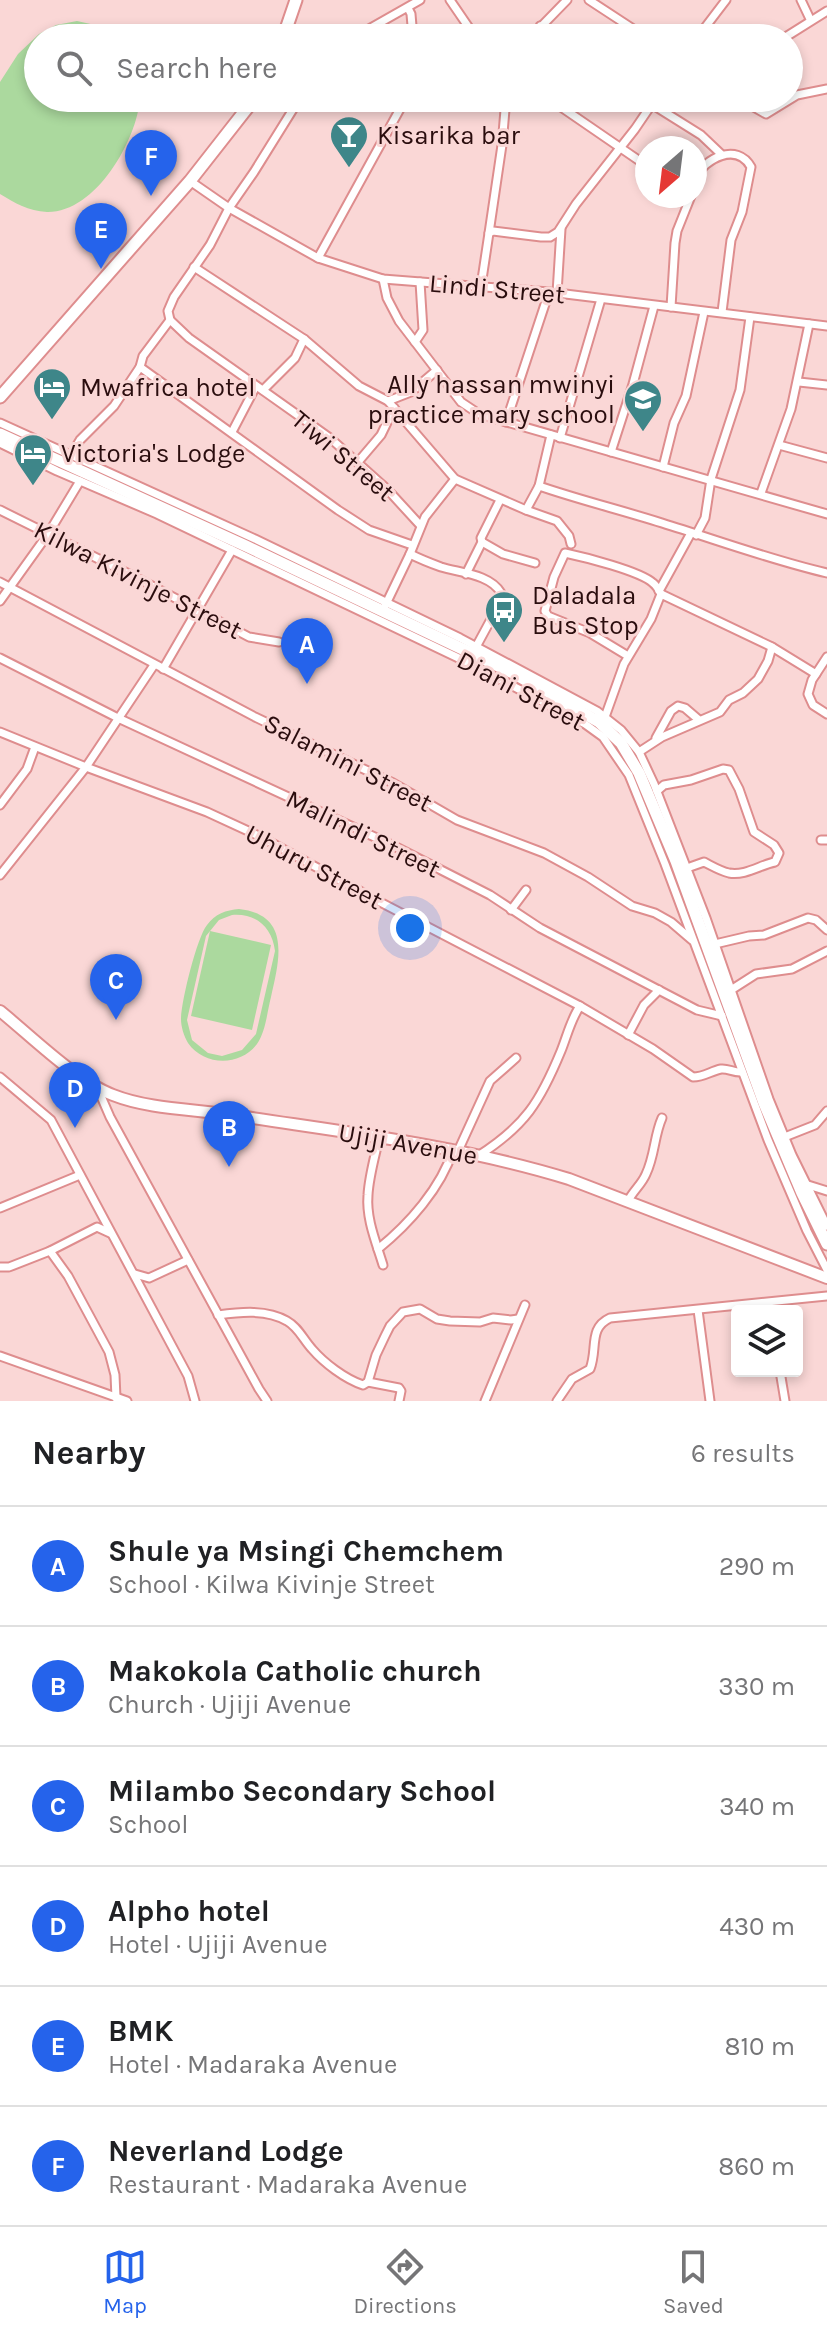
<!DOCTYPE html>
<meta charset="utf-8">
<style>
body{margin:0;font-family:Karla,sans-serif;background:#f2f2f2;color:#202124}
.controls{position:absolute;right:24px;bottom:24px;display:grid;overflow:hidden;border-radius:8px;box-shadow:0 4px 12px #0003}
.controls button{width:72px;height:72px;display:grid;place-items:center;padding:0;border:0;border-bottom:2px solid #e0e0e0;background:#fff;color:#202124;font:40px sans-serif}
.compass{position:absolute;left:635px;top:136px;width:72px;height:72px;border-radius:50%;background:#fff;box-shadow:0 4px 12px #0003;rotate:208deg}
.you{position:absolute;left:410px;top:928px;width:28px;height:28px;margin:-20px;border:6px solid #fff;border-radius:50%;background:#1a73e8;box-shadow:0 0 0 12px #1a73e833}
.badge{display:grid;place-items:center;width:52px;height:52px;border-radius:50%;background:#2563eb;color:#fff;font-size:26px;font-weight:700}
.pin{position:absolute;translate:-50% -66px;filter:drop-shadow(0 2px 4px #0008)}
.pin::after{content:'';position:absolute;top:42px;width:28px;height:24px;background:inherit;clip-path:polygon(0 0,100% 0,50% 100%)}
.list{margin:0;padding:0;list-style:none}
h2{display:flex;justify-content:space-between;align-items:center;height:104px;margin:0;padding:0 32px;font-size:34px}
h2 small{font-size:26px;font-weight:400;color:#757577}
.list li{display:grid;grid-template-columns:52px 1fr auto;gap:24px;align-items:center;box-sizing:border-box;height:120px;padding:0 32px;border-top:2px solid #e0e0e0}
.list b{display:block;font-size:30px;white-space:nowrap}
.list p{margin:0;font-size:26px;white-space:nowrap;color:#757577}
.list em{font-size:26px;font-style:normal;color:#757577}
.icon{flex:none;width:44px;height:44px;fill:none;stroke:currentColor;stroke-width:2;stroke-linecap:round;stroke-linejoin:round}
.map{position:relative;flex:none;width:827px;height:1401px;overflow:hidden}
.search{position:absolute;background:#fff;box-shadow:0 4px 12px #0003;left:24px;right:24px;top:24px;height:88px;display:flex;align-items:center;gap:20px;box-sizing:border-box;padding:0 28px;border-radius:44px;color:#757577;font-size:30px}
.sheet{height:824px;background:#fff}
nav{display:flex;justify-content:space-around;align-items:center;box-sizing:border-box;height:112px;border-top:2px solid #e0e0e0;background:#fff;font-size:22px;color:#757577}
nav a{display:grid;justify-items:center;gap:4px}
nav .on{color:#2563eb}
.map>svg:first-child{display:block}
.green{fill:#abd99e;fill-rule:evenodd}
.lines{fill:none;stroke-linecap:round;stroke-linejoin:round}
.street-casing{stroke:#de8d8e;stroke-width:11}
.secondary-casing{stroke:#de8d8e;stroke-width:14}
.primary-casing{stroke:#de8d8e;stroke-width:15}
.street{stroke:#fff;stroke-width:7}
.secondary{stroke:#fff;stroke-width:10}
.primary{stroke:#fff;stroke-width:11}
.labels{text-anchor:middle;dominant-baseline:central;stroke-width:6;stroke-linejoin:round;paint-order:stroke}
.poi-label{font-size:26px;fill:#2a0d0e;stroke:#fad7d6;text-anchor:start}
.street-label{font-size:26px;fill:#2a0d0e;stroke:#fad7d6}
</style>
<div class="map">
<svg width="827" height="1401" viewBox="0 0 827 1401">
<rect width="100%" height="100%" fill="#fad7d6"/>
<g class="green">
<path d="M77 21C92 24 108 27 119 38H38V98H140C137 141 95 213 47 212 28 211 15 203 0 194V82L18 54 39 34 56 25Z"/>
<path d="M239 909C292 915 279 961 271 997 267 1012 266 1031 257 1044 240 1067 204 1066 188 1043 184 1036 181 1027 181 1019 181 1002 197 937 207 925 215 914 226 910 239 909ZM232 915C256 913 272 927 275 951L256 1034 242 1050 222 1056 208 1053 192 1040 187 1020 206 936 219 920Z"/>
<polygon points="210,931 271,945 252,1030 191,1016"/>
</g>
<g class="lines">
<g class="street-casing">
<g id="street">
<polyline points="450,0 476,38"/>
<polyline points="589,0 647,38"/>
<polyline points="801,0 810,19"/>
<polyline points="408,8 411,14 413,38"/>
<polyline points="540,26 556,38"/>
<polyline points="353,38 420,0"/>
<polyline points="530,38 567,0"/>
<polyline points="697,38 726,0"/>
<polyline points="784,38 827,11"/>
<polyline points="300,98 254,172 229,208 210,245 174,297 168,311 170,320 143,356 140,367 338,510 369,530 412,545"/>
<polyline points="548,98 647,166"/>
<polyline points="642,98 701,135 721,154"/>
<polyline points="738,98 766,114 797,95 827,89"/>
<path d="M695 178C705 158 737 142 751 167L742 212 731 240 722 312"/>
<polyline points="190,181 229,208 318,258 383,279 549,292 827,326"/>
<polyline points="489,233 502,145 506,98"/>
<polyline points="318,258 406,98"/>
<polyline points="194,267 304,339 359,386 388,401 455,479 526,510 557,521 569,536 571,544"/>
<polyline points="383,279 387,298 399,321 461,402 479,414 827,514"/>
<polyline points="481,286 489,233 493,231 541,237 550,237 558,232 576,204 635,129 656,98"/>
<polyline points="557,293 561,229"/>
<polyline points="671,307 675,243 677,231 691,196"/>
<polyline points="170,320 189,338 330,438 387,489 420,525"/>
<polyline points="415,342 423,330 420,282"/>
<polyline points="799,382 827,385"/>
<polyline points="263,390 295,358 304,339"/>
<polyline points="388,401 411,392 437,370"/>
<polyline points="506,422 549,292"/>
<polyline points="0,423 255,539 460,638 597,711 621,730 639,752 654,784 706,918 769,1099 792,1155 827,1226"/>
<polyline points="232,432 256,386"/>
<polyline points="560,438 601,299"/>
<polyline points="0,443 57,471 157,514 471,664 585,724 603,737 629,775 665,864 768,1140 807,1231 827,1270"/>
<polyline points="779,445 827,458"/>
<polyline points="611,452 633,384 654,306"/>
<polyline points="68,460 80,440 114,406 140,367"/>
<polyline points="358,462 381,435 394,408"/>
<polyline points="663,467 674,423 686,396 704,312"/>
<path d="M539 486C580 500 621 510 662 523 717 540 771 560 827 573"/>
<polyline points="761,493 791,409 809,324"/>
<polyline points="500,500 481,538 482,542 503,554 535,563"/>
<polyline points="0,510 139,579 249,637 279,642"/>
<polyline points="526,510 539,486 551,435"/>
<polyline points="696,535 705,518 711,479 740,390 750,317"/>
<path d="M410 554C420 559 430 563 441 567 460 573 490 574 501 593L496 610 476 647"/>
<polyline points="466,574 482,542"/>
<polyline points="0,582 255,717 393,783 457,820 544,853 588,877 632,906 655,913 671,922 692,940"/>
<polyline points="659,591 691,533"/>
<polyline points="0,601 48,534 80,481"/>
<polyline points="385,606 410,554 425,517 455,479"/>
<path d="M628 656 590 633 548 616 545 611 554 577 565 553C584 557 640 571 653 583 657 586 659 590 661 594L772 647 816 674"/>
<polyline points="827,657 812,680 808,694 813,705 827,714"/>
<polyline points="0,658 118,718 394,846 490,895 540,928 697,1010 722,1016"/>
<polyline points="163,669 232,550"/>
<polyline points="605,717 624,664 651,619 661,594"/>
<path d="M0 732 86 767 207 812 261 837 380 902 580 1006 653 1049 693 1077C704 1077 711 1071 721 1069 728 1068 734 1073 742 1072"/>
<polyline points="656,738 671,711 678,706 685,708 699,720"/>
<polyline points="639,752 662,737 720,712 729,700 743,693 758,679 768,661 772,647"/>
<path d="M657 791 664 785 691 780 723 769 729 770 739 789 754 832 774 845 779 853 775 862C760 865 745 876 729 873 720 871 712 866 704 862L687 868"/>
<polyline points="0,805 27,769 35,747"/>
<polyline points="821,840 827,840"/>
<polyline points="0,875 86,767 154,665"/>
<polyline points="511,910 526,890"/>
<polyline points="715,944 749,936 764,935 808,918 816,920 827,930"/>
<polyline points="731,990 756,974 792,969 827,951"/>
<polyline points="628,1035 644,1005 659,990"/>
<polyline points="0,1077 51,1120 188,1376 195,1401"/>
<polyline points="97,1087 110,1117 259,1389 267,1401"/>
<path d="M379 1138C375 1156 369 1176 368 1195 366 1219 376 1242 383 1265"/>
<polyline points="782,1138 815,1125 827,1111"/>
<polyline points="458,1151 490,1081 516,1058"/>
<path d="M478 1156C525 1126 540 1102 561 1051 567 1036 571 1019 580 1006"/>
<polyline points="808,1185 827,1191"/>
<path d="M628 1201C633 1191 642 1184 646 1174 655 1155 654 1136 662 1118"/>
<polyline points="0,1208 80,1175"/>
<path d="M378 1249C409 1224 441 1188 453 1150"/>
<polyline points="50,1251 97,1227 110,1233"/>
<polyline points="0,1267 9,1267 50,1251 68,1276 109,1352 115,1375 116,1398"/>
<polyline points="135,1274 149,1278 188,1260"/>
<polyline points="698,1310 710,1401"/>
<path d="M218 1315C240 1312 267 1309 287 1321 298 1327 303 1339 312 1349 324 1363 345 1379 363 1385L368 1382 376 1355 385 1336 390 1326 403 1312 420 1309 437 1319 450 1321 480 1322 493 1318 511 1320 518 1319"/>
<polyline points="0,1356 127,1401"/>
<polyline points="780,1371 785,1401"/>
<polyline points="368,1382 399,1388 401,1391 399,1401"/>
<polyline points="485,1401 525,1305"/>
<path d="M557 1401 572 1379 590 1369C598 1349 588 1328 610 1318L827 1296"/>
</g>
</g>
<g class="secondary-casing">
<path id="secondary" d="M0 1011C31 1036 76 1081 113 1095 151 1110 198 1109 239 1116 350 1133 462 1146 569 1179L827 1278"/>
</g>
<g class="primary-casing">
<g id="primary">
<polyline points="283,38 296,0"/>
<polyline points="0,397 190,181 255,98"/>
<polyline points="0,434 246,546 513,673 599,722 621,743 639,773 676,861 764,1103 802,1193 827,1244"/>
</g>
</g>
<use href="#street" class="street"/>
<use href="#secondary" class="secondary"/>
<use href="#primary" class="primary"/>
</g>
<defs>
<g id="bar-pin" transform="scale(2)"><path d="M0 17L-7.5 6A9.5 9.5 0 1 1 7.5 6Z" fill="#3e8689" stroke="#fad7d6"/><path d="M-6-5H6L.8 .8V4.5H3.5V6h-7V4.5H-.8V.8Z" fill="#fff"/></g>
<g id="hotel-pin" transform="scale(2)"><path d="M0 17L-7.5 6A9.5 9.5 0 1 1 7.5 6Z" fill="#3e8689" stroke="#fad7d6"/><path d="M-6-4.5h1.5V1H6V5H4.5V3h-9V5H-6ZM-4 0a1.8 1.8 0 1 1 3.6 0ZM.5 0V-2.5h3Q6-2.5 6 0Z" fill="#fff"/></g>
<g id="school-pin" transform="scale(2)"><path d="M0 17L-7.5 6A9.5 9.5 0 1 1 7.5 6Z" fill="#3e8689" stroke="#fad7d6"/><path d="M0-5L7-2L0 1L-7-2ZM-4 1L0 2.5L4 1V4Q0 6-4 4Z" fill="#fff"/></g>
<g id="bus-pin" transform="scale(2)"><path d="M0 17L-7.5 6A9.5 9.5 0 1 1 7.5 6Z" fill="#3e8689" stroke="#fad7d6"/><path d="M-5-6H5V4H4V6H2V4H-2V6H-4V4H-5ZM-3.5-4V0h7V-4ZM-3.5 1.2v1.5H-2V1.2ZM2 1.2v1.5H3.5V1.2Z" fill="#fff"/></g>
</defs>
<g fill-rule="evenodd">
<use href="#bar-pin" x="349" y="135"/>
<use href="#hotel-pin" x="52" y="387"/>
<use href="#school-pin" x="643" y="399"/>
<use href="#hotel-pin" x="33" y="453"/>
<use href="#bus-pin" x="504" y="610"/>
</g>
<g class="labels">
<g class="poi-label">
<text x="377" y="135">Kisarika bar</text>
<text x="615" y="384" text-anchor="end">Ally hassan mwinyi<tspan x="615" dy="30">practice mary school</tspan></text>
<text x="80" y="387">Mwafrica hotel</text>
<text x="61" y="453">Victoria's Lodge</text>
<text x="532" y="595">Daladala<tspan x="532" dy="30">Bus Stop</tspan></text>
</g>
<g class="street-label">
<text transform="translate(497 289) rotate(5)">Lindi Street</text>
<text transform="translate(343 456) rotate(40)">Tiwi Street</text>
<text transform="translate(138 580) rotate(27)">Kilwa Kivinje Street</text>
<text transform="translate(521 691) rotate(28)">Diani Street</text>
<text transform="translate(348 763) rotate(27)">Salamini Street</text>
<text transform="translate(363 834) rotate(26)">Malindi Street</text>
<text transform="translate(314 867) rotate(28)">Uhuru Street</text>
<text transform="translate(408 1144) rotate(10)">Ujiji Avenue</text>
</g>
</g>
</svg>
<div class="controls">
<button><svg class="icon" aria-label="layers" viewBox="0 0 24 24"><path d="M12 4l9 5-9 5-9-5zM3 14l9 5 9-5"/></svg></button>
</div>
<svg class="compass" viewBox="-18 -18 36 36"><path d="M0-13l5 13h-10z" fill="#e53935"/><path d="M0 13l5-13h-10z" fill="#757577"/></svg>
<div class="you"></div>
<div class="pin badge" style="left:307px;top:684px">A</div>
<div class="pin badge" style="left:229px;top:1167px">B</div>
<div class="pin badge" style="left:116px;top:1020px">C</div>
<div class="pin badge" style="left:75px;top:1128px">D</div>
<div class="pin badge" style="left:101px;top:269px">E</div>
<div class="pin badge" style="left:151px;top:196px">F</div>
<div class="search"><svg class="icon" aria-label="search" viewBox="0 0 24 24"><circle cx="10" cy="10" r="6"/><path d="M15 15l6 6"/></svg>Search here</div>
</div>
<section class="sheet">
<h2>Nearby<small>6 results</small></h2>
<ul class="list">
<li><span class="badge">A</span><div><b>Shule ya Msingi Chemchem</b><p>School · Kilwa Kivinje Street</p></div><em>290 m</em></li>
<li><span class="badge">B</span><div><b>Makokola Catholic church</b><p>Church · Ujiji Avenue</p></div><em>330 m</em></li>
<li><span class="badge">C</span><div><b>Milambo Secondary School</b><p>School</p></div><em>340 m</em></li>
<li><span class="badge">D</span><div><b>Alpho hotel</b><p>Hotel · Ujiji Avenue</p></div><em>430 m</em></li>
<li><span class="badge">E</span><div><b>BMK</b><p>Hotel · Madaraka Avenue</p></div><em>810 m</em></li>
<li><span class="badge">F</span><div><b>Neverland Lodge</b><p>Restaurant · Madaraka Avenue</p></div><em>860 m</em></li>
</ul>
</section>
<nav>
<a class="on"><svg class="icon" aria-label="map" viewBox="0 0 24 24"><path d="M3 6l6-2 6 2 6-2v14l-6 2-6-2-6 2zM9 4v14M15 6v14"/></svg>Map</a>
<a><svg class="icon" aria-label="directions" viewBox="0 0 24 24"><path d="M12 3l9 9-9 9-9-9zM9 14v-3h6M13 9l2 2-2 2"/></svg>Directions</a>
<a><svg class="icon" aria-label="saved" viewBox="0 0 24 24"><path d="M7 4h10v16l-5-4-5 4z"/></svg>Saved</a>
</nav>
